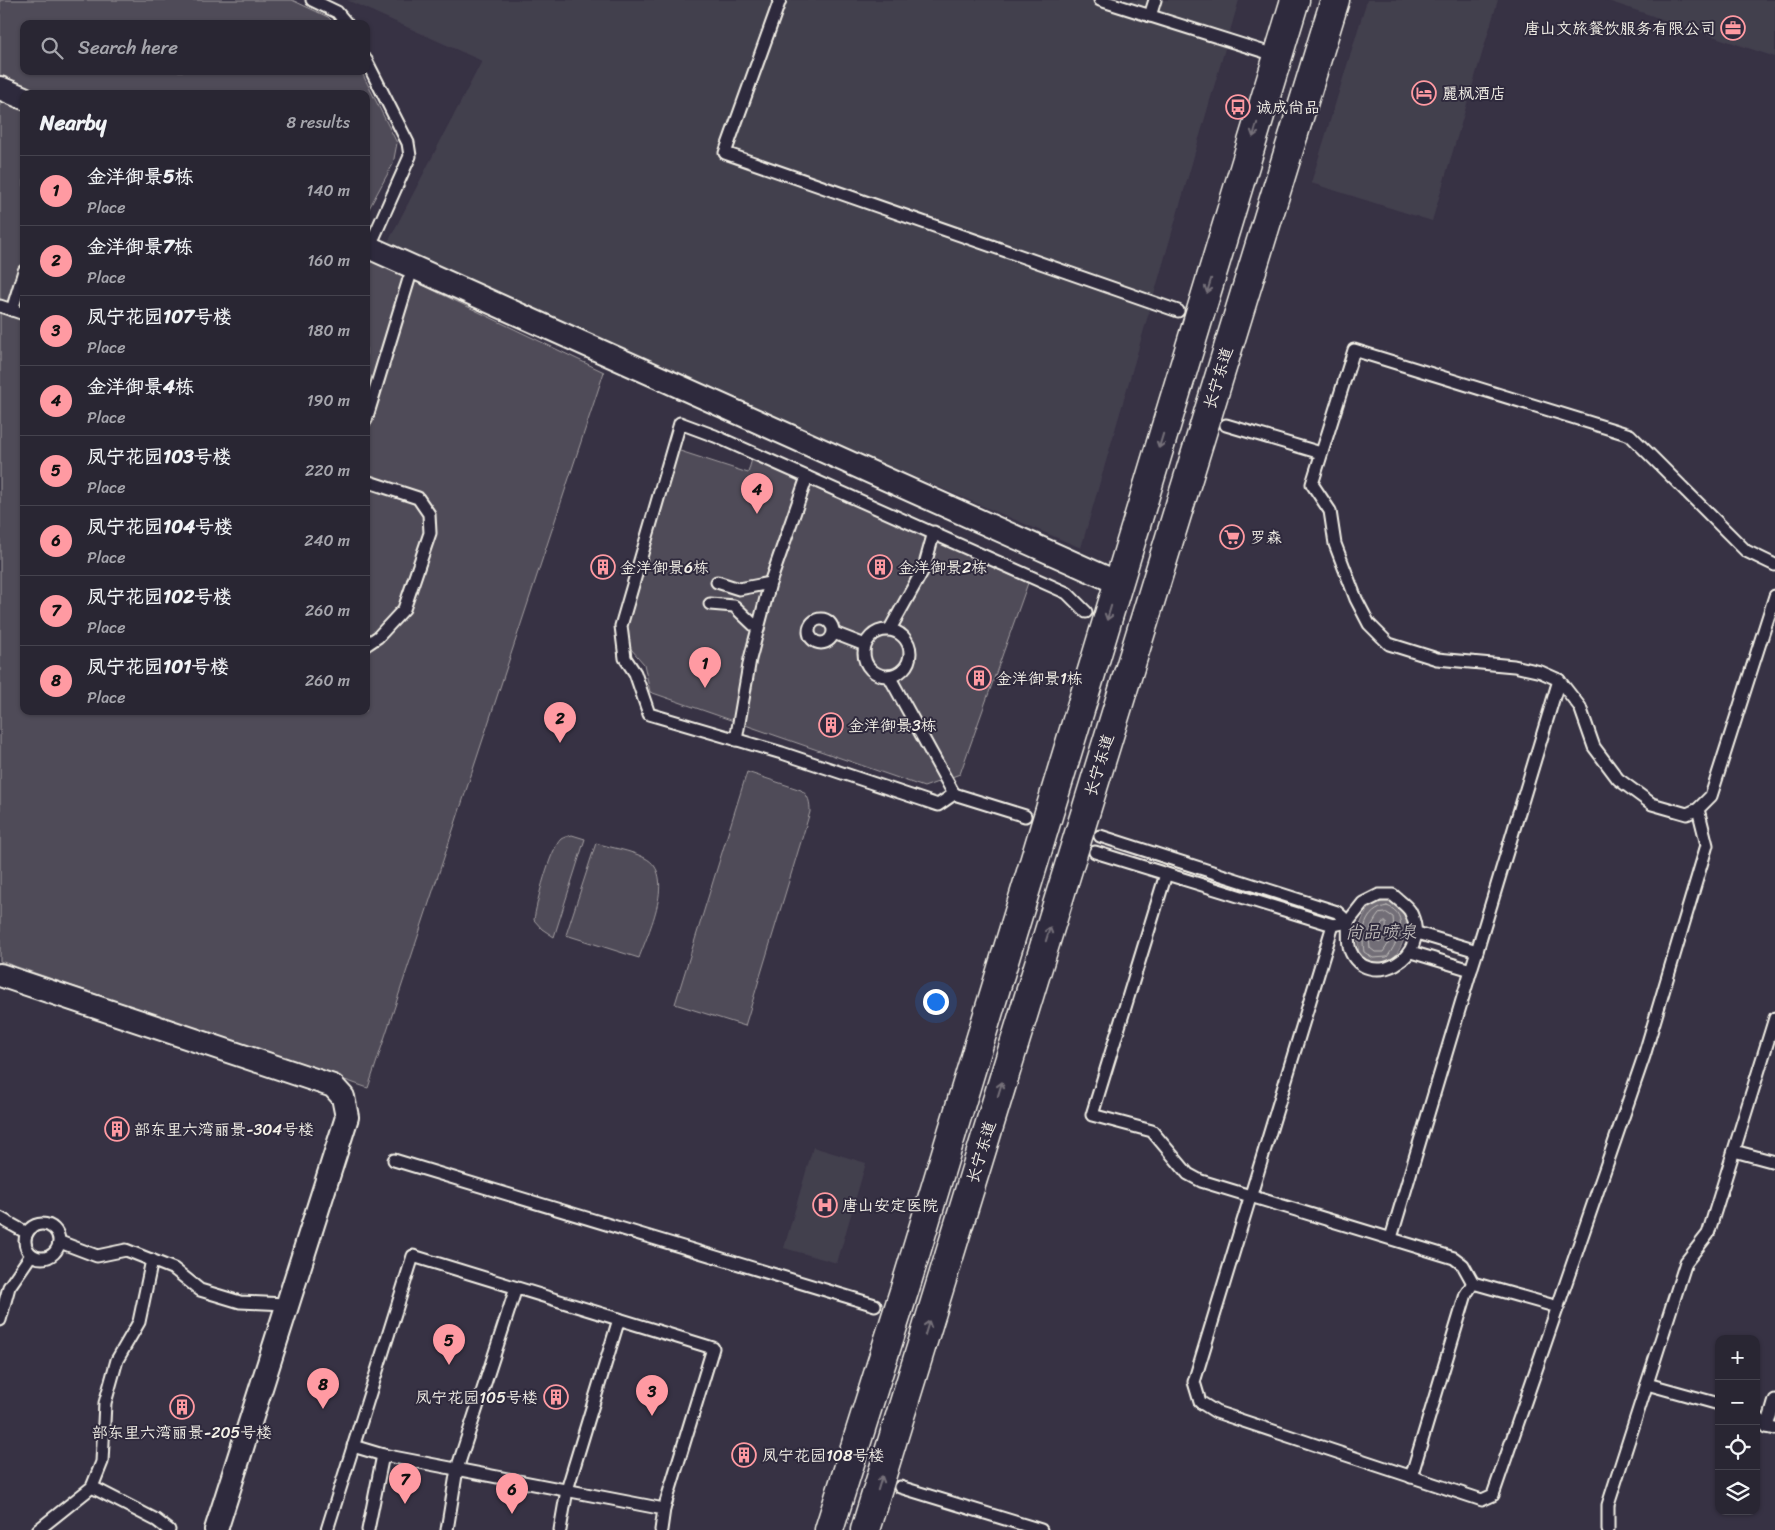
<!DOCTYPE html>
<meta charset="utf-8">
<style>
body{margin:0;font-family:Sriracha,"LXGW WenKai TC",sans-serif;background:#312e3b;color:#f1f3f6}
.controls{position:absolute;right:15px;bottom:15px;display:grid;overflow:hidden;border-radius:10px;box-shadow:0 1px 4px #0004}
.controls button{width:45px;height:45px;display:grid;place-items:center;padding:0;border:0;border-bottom:1px solid #45434e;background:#292633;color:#f1f3f6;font:25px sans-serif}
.you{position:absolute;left:935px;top:1001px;width:18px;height:18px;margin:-12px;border:4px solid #fff;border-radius:50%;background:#1a73e8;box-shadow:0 0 0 8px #1a73e833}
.badge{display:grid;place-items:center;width:32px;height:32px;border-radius:50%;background:#ff9aa2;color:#111;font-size:16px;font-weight:700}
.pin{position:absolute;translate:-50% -41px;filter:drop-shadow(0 1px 2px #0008)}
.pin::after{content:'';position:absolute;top:26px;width:18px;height:15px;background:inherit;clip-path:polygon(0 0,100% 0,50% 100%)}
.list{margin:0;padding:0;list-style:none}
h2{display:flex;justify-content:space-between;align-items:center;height:65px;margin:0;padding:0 20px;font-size:21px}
h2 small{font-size:16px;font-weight:400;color:#a5a5ac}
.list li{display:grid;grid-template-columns:32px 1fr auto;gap:15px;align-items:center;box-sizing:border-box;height:70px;padding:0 20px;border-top:1px solid #45434e}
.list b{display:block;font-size:19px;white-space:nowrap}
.list p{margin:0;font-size:16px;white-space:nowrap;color:#a5a5ac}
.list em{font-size:16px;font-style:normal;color:#a5a5ac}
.icon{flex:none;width:28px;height:28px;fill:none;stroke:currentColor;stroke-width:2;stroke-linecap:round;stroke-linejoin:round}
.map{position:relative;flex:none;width:1775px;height:1530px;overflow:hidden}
.search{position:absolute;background:#292633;box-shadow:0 1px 4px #0004;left:20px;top:20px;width:350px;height:55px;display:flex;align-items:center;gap:12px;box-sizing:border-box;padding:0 18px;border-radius:10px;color:#a5a5ac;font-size:19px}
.panel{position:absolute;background:#292633;box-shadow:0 1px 4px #0004;left:20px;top:90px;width:350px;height:625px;border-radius:10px}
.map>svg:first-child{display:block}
.built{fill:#433f4e}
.green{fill:#504b59;stroke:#a29ea0}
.water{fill:#726e77;stroke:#a6a2a4}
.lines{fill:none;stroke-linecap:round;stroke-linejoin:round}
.shore{stroke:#c0bdbb;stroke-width:1}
.lane-casing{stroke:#f4f1e8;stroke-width:15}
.street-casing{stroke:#f4f1e8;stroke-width:26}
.primary-casing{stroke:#f4f1e8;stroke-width:31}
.lane{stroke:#2f2a3d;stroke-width:11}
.street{stroke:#2f2a3d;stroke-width:22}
.primary{stroke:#2f2a3d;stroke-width:28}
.oneway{stroke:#747079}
.labels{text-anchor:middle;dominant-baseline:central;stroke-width:4;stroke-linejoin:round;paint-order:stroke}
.poi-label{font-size:16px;fill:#f4f1e8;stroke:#2f2a3d;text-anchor:start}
.street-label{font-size:16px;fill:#f4f1e8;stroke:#2f2a3d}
.water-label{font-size:18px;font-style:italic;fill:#bab6b5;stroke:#2f2a3d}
</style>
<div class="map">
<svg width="1775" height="1530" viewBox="0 0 1775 1530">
<rect width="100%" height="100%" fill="#373244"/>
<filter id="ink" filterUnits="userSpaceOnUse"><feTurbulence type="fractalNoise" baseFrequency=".02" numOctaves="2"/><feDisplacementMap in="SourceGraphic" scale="10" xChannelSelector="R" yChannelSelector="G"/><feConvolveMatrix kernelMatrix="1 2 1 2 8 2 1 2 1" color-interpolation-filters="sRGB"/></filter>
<g filter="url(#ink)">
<g class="built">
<polygon points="347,0 1239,0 1081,548 612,348 386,246 482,61"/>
<polygon points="1367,0 1498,0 1432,221 1311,183"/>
<polygon points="1605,0 1775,0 1775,57"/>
<polygon points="813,1147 866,1163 837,1263 784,1248"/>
</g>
<g class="green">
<polygon points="0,0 292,0 328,17 335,24 24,24 24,71 361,71 397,143 393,164 366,214 366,94 24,94 24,711 366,711 366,258 604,372 368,1088 0,961"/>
<polygon points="677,450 748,473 752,459 1028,583 960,774 924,787 650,692 644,664 631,649 627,629"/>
<path d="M747 772 801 790C809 796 810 802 810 812L745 1026 675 1004Z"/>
<path d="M572 835 585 839 554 937 542 929 534 920C536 904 550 849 561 839 564 837 569 836 572 835Z"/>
<path d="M596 843C611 848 630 850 645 858 677 874 648 933 639 958L566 935Z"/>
</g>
<path class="water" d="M1388 901C1394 903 1399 905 1403 911 1413 926 1399 964 1380 965 1371 965 1366 960 1359 955 1356 933 1359 920 1373 903Z"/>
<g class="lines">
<g class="shore">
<path d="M1387 906C1411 914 1398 943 1387 957L1373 958 1364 952C1361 932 1364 910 1387 906Z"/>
<path d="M1387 913 1393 917C1395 930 1391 941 1383 952H1375L1370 948C1368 934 1370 925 1379 914Z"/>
<path d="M1383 922H1386C1387 929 1384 940 1379 943L1376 937Z"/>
</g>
<g class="lane-casing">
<g id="lane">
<polyline points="312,0 337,12 347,24"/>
<polyline points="780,0 725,153 1178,311"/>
<polyline points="1100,0 1278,56"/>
<polyline points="1150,16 1155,0"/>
<polyline points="366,60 408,143 410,156 369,248"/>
<polyline points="0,306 24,314"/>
<polyline points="12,310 24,271"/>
<polyline points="366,420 409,279"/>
<polyline points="1226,425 1321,453"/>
<polyline points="366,481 418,498 429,514 430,533 404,609 378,637 366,645"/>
<polyline points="1775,565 1746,551 1630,435 1354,350 1312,484 1330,511 1335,544 1356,599 1369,624 1389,644 1437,659 1514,666 1541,672 1559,680 1580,707 1594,747 1618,779 1652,804 1687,814 1698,809 1711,796 1775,596"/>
<polyline points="717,582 739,589 770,583"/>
<polyline points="710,604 734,606 758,629"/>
<circle cx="821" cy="631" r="12"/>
<polyline points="890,629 924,568 934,532"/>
<circle cx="887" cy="653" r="23"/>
<polyline points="834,633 865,645"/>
<polyline points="889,676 954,794"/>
<polyline points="736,740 750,659 770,583 807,477"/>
<polyline points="1025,816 954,794 938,805 782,753 649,714 635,673 625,658 621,626 680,423 715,436 1067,593 1086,612"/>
<polyline points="1100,836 1337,912 1348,922 1333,925"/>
<polyline points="1095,852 1333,925 1194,1382 1200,1402 1216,1412 1482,1500 1493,1495 1644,1056 1707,845 1698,809"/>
<polyline points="1166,874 1092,1115 1152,1131 1188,1174 1201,1181 1454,1258 1463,1265 1473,1283 1558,1307"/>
<path d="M1379 895H1393C1398 900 1406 905 1410 911 1435 960 1366 991 1350 950 1347 942 1349 930 1348 922L1363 903Z"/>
<polyline points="1477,951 1559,680"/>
<polyline points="1411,952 1471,970 1477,951 1417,933"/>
<polyline points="1734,1151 1775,1162"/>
<polyline points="394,1160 875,1305"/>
<polyline points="0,1218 27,1233"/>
<circle cx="42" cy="1241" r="17"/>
<polyline points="1391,1238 1471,970"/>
<polyline points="60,1242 97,1256 126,1250 174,1269 200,1290 240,1302 286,1304"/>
<polyline points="0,1320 9,1287 31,1255"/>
<polyline points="1647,1384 1719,1404"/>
<polyline points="1756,1416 1767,1427 1775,1429"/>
<polyline points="1767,1427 1775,1400"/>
<polyline points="353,1446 383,1455"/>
<polyline points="1411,1477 1466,1294 1473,1283"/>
<polyline points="92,1487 156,1520 169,1530"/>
<polyline points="900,1487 1041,1530"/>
<polyline points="38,1530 92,1487 102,1462 105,1403 117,1360 139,1322 152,1260"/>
<polyline points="327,1530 413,1256 713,1348 664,1509"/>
<polyline points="368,1530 383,1455 664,1509 661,1530"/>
<polyline points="447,1530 457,1469 516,1288"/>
<polyline points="560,1530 567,1490 619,1319"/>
<polyline points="1608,1530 1608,1505 1686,1262 1708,1234 1775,1018"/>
</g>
</g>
<g class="street-casing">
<g id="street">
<polyline points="0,88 24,98"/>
<polyline points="366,246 1118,583"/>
<polyline points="0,975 333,1086 343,1097 347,1117 216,1530"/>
</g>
</g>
<g class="primary-casing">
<g id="primary">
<polyline points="829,1530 906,1285 1295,0"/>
<polyline points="865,1530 1335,0"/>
</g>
</g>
<use href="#lane" class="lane"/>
<use href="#street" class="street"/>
<use href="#primary" class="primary"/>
</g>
<defs><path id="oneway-shaft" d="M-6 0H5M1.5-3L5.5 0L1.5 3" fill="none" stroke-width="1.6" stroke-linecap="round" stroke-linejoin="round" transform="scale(1.25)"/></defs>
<g class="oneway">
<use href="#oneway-shaft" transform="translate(1255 130) rotate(107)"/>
<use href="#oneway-shaft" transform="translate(1209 286) rotate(107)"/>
<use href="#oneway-shaft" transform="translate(1161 441) rotate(107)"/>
<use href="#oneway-shaft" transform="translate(1109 613) rotate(107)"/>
<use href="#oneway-shaft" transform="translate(1048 934) rotate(-73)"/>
<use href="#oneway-shaft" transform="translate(1000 1089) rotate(-73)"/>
<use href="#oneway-shaft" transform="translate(927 1328) rotate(-73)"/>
<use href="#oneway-shaft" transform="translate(880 1483) rotate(-73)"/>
</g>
</g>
<defs>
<g id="office-ring" transform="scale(1.25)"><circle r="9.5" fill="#2f2a3d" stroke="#ff9aa2" stroke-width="1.5"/><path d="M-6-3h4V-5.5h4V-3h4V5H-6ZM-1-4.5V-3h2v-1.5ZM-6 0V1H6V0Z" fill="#ff9aa2"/></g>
<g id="hotel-ring" transform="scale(1.25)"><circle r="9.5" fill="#2f2a3d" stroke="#ff9aa2" stroke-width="1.5"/><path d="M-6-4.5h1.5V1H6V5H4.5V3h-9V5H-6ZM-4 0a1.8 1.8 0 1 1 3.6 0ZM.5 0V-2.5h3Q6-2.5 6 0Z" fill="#ff9aa2"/></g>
<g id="bus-ring" transform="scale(1.25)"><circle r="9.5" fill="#2f2a3d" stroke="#ff9aa2" stroke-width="1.5"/><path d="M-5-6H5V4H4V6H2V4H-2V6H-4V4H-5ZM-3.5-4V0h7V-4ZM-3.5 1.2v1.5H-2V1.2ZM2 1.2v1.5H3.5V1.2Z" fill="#ff9aa2"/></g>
<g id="supermarket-ring" transform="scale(1.25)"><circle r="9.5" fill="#2f2a3d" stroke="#ff9aa2" stroke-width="1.5"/><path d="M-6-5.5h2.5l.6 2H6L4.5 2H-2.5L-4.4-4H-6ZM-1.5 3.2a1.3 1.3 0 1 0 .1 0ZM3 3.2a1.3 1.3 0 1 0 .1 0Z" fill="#ff9aa2"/></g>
<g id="building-ring" transform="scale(1.25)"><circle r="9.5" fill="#2f2a3d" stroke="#ff9aa2" stroke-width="1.5"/><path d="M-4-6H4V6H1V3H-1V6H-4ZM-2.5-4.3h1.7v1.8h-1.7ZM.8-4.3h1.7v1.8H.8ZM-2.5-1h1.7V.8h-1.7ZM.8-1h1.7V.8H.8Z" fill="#ff9aa2"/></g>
<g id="hospital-ring" transform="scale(1.25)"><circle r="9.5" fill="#2f2a3d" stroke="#ff9aa2" stroke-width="1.5"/><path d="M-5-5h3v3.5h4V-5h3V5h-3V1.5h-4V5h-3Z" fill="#ff9aa2"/></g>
</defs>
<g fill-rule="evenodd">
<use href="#office-ring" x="1733" y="28"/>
<use href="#hotel-ring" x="1424" y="93"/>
<use href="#bus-ring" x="1238" y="107"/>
<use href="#supermarket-ring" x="1232" y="537"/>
<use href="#building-ring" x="603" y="567"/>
<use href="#building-ring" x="880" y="567"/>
<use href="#building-ring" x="979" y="678"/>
<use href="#building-ring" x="831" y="725"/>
<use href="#building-ring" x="117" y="1129"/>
<use href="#hospital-ring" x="825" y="1205"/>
<use href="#building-ring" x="556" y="1397"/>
<use href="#building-ring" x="182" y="1407"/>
<use href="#building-ring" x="744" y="1455"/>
</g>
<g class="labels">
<g class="poi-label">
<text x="1716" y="28" text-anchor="end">唐山文旅餐饮服务有限公司</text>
<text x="1442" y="93">麗枫酒店</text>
<text x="1256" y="107">诚成尚品</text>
<text x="1250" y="537">罗森</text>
<text x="620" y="567">金洋御景6栋</text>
<text x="898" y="567">金洋御景2栋</text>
<text x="996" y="678">金洋御景1栋</text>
<text x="848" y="725">金洋御景3栋</text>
<text x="134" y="1129">部东里六湾丽景-304号楼</text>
<text x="842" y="1205">唐山安定医院</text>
<text x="538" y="1397" text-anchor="end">凤宁花园105号楼</text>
<text x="182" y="1432" text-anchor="middle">部东里六湾丽景-205号楼</text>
<text x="762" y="1455">凤宁花园108号楼</text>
</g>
<g class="street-label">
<text transform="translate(1218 378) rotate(-73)">长宁东道</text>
<text transform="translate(1099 765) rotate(-73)">长宁东道</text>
<text transform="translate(981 1152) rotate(-73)">长宁东道</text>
</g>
<g class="water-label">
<text x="1381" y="932">尚品喷泉</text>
</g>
</g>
</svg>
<div class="controls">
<button>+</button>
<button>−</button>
<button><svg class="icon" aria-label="locate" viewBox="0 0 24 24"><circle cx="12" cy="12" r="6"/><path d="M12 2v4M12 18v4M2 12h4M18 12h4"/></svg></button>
<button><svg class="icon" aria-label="layers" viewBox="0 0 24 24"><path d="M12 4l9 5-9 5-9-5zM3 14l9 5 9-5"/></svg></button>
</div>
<div class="you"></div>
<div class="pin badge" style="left:705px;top:688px">1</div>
<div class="pin badge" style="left:560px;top:743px">2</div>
<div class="pin badge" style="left:652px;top:1416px">3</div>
<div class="pin badge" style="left:757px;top:514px">4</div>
<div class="pin badge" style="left:449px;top:1365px">5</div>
<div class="pin badge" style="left:512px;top:1514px">6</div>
<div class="pin badge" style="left:405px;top:1504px">7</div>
<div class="pin badge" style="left:323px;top:1409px">8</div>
<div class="search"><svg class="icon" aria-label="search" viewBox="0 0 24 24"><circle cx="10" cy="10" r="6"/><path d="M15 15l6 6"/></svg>Search here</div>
<section class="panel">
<h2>Nearby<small>8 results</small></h2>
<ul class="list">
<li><span class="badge">1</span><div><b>金洋御景5栋</b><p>Place</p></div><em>140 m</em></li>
<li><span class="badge">2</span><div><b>金洋御景7栋</b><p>Place</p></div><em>160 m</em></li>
<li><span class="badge">3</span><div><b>凤宁花园107号楼</b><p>Place</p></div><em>180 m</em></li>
<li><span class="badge">4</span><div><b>金洋御景4栋</b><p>Place</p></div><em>190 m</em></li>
<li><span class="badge">5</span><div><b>凤宁花园103号楼</b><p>Place</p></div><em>220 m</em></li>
<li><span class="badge">6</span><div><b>凤宁花园104号楼</b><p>Place</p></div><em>240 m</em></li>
<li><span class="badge">7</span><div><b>凤宁花园102号楼</b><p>Place</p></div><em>260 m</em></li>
<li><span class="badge">8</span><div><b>凤宁花园101号楼</b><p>Place</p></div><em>260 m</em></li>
</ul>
</section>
</div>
